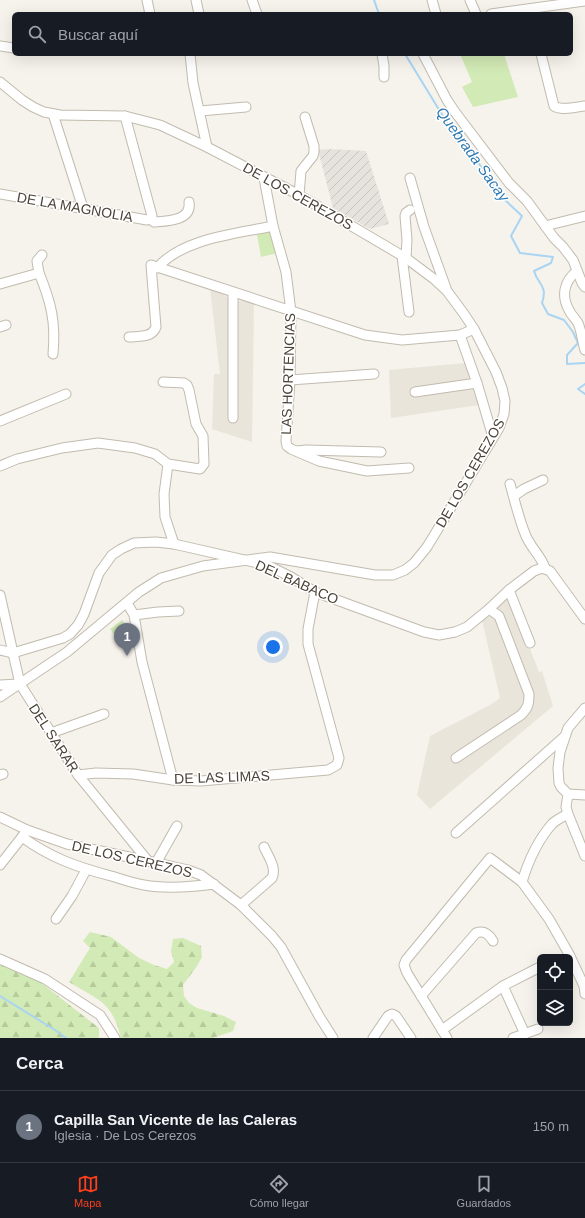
<!DOCTYPE html>
<html lang="es">
<meta charset="utf-8">
<style>
body{margin:0;font-family:Arial,sans-serif;background:#242831;color:#f1f3f6}
.controls{position:absolute;right:12px;bottom:12px;display:grid;overflow:hidden;border-radius:6px;box-shadow:0 4px 16px #0002}
.controls button{width:36px;height:36px;display:grid;place-items:center;padding:0;border:0;border-bottom:1px solid #363941;background:#171b24;color:#f1f3f6;font:20px sans-serif}
.you{position:absolute;left:273px;top:647px;width:14px;height:14px;margin:-10px;border:3px solid #fff;border-radius:50%;background:#1a73e8;box-shadow:0 0 0 6px #1a73e833}
.badge{display:grid;place-items:center;width:26px;height:26px;border-radius:50%;background:#fc3f1d;color:#fff;font-size:13px;font-weight:700}
.pin{position:absolute;translate:-50% -33px;filter:drop-shadow(0 1px 2px #0008)}
.pin::after{content:'';position:absolute;top:21px;width:14px;height:12px;background:inherit;clip-path:polygon(0 0,100% 0,50% 100%)}
.list{margin:0;padding:0;list-style:none}
h2{display:flex;justify-content:space-between;align-items:center;height:52px;margin:0;padding:0 16px;font-size:17px}
h2 small{font-size:13px;font-weight:400;color:#9ea1a6}
.list li{display:grid;grid-template-columns:26px 1fr auto;gap:12px;align-items:center;box-sizing:border-box;height:72px;padding:0 16px;border-top:1px solid #363941}
.list b{display:block;font-size:15px;white-space:nowrap}
.list p{margin:0;font-size:13px;white-space:nowrap;color:#9ea1a6}
.list em{font-size:13px;font-style:normal;color:#9ea1a6}
.icon{flex:none;width:22px;height:22px;fill:none;stroke:currentColor;stroke-width:2;stroke-linecap:round;stroke-linejoin:round}
.map{position:relative;flex:none;width:585px;height:1038px;overflow:hidden}
.search{position:absolute;background:#171b24;box-shadow:0 4px 16px #0002;left:12px;right:12px;top:12px;height:44px;display:flex;align-items:center;gap:10px;box-sizing:border-box;padding:0 14px;border-radius:6px;color:#9ea1a6;font-size:15px}
.sheet{height:124px;background:#171b24}
nav{display:flex;justify-content:space-around;align-items:center;box-sizing:border-box;height:56px;border-top:1px solid #363941;background:#171b24;font-size:11px;color:#9ea1a6}
nav a{display:grid;justify-items:center;gap:2px}
nav .on{color:#fc3f1d}
.map>svg:first-child{display:block}
.residential{fill:#eae5da}
.industrial{fill:url(#industrial-furrows)}
.green{fill:#d2eab5}
.forest{fill:url(#forest-firs)}
.lines{fill:none;stroke-linecap:round;stroke-linejoin:round}
.stream{stroke:#a9d4f2;stroke-width:2}
.minor-casing{stroke:#c2bbae;stroke-width:11}
.minor{stroke:#fff;stroke-width:9}
.labels{text-anchor:middle;dominant-baseline:central;stroke-width:3;stroke-linejoin:round;paint-order:stroke}
.street-label{font-size:14px;fill:#4b4439;stroke:#fff}
.water-label{font-size:15px;font-style:italic;fill:#2e7ab2;stroke:#fff}
</style>
<div class="map">
<svg width="585" height="1038" viewBox="0 0 585 1038">
<defs>
<pattern id="industrial-furrows" width="10" height="10" patternUnits="userSpaceOnUse"><rect width="10" height="10" fill="#e6e2dd"/><path d="M-1 1l2-2M0 10L10 0M9 11l2-2" fill="none" stroke="#c7c3be"/></pattern>
<pattern id="forest-firs" width="22" height="20" patternUnits="userSpaceOnUse"><rect width="22" height="20" fill="#d2eab5"/><path d="M5 1l3.5 6h-7zM16 11l3.5 6h-7z" fill="#b6ca9c"/></pattern>
</defs>
<rect width="100%" height="100%" fill="#f6f3ec"/>
<g class="residential">
<polygon points="210,288 233,300 254,303 252,442 212,429 214,374 220,374"/>
<polygon points="466,363 479,405 391,418 389,370"/>
<polygon points="509,595 539,672 542,671 553,706 430,809 417,795 430,736 490,705 500,698 482,620 490,615"/>
</g>
<polygon class="industrial" points="329,149 366,151 389,224 370,229 333,208 318,150"/>
<g class="green">
<polygon points="460,54 504,54 518,97 473,107 462,87 472,82"/>
<polygon points="271,230 278,253 261,257 257,235"/>
<polygon points="122,620 128,628 116,637 110,629"/>
</g>
<g class="forest">
<path d="M90 932 111 937 139 958 154 965 167 969 174 962 171 951 173 939 183 938 201 946 202 957 197 966 183 985 184 996 189 1003 197 1008 224 1016 236 1022 233 1031 213 1038H121C112 1001 98 1000 69 982L90 948 83 941Z"/>
<polygon points="0,964 40,982 99,1028 99,1038 0,1038"/>
</g>
<g class="lines">
<g class="stream">
<polyline points="374,0 379,14"/>
<path d="M405 54 449 126 468 146 488 178 505 200 522 216 511 236 520 253 553 257 551 263 534 271C538 285 548 285 542 303L548 314 564 320 573 332 578 343 567 355V364L585 363"/>
<polyline points="585,384 578,389 585,394"/>
<polyline points="0,996 55,1030 66,1038"/>
</g>
<g class="minor-casing">
<g id="minor">
<polyline points="147,0 150,14"/>
<polyline points="196,0 199,14"/>
<polyline points="252,0 257,14"/>
<polyline points="432,0 436,14"/>
<polyline points="470,0 476,14"/>
<polyline points="491,14 585,1"/>
<polyline points="0,46 14,48"/>
<polyline points="190,54 193,83 207,147"/>
<polyline points="382,54 384,66 384,77"/>
<polyline points="423,54 447,100 455,112 509,183 527,201 554,238 563,247 573,260 582,283 585,287"/>
<path d="M541 54 554 106C561 111 576 107 585 106"/>
<polyline points="0,82 22,100 33,107 44,112 60,115 125,116 160,125 207,147 299,195 406,258 434,279 447,291 464,314 474,329 496,372 502,388 505,401 504,414 499,428 427,547 414,563 405,570 393,575 375,575 270,557 203,566 161,578 139,592 67,652 0,697"/>
<polyline points="200,111 246,107"/>
<polyline points="53,114 83,208"/>
<polyline points="125,116 152,216 151,219"/>
<polyline points="264,178 273,226 286,272 291,312 290,380 286,441 287,446 291,449 319,461 367,471 409,468"/>
<polyline points="410,178 424,227 446,288"/>
<polyline points="0,194 147,220 151,219"/>
<polyline points="299,195 301,171 313,156 314,152 314,146 305,117"/>
<path d="M151 219 154 222C167 221 192 221 189 202"/>
<polyline points="545,226 585,216"/>
<polyline points="402,256 409,312"/>
<polyline points="406,258 407,240 405,216 406,213 410,210"/>
<path d="M157 268C183 238 236 234 273 226"/>
<path d="M577 271C564 281 561 296 569 310 571 315 575 318 578 323 582 332 582 341 585 350"/>
<path d="M39 273C51 302 56 322 53 354"/>
<polyline points="0,284 39,273 37,261 42,255"/>
<polyline points="0,327 6,325"/>
<polyline points="460,335 477,383 493,437"/>
<path d="M129 337C139 336 152 338 156 327L151 265 365 335 402 340 460 335 474 329"/>
<polyline points="290,380 374,374"/>
<polyline points="415,392 477,383"/>
<polyline points="233,418 233,293"/>
<polyline points="0,421 66,394"/>
<polyline points="297,451 306,450 381,452"/>
<polyline points="168,464 164,494 165,517 174,544"/>
<polyline points="0,466 17,459 62,448 98,443 135,448 155,454 168,464 200,469 204,464 203,436 196,424 189,390 187,385 184,383 163,382"/>
<path d="M510 484C515 501 519 520 526 536 531 548 541 556 545 568"/>
<polyline points="514,496 524,489 543,480"/>
<polyline points="509,590 530,643"/>
<polyline points="0,595 20,684 78,775 148,861"/>
<polyline points="127,603 134,615 142,662 173,780"/>
<polyline points="134,615 158,612 179,611"/>
<polyline points="0,650 13,653 63,638 70,634 78,625 84,614 99,573 112,555 121,549 134,543 156,542 174,544 267,565 291,577 315,592 424,632 439,635 455,632 467,627 489,609 509,590 534,571 542,568 550,571 585,619"/>
<polyline points="0,685 18,684"/>
<polyline points="585,708 568,728 560,752 558,768 559,783 561,787 568,794 585,795"/>
<polyline points="51,733 104,714"/>
<path d="M456 758 521 715C528 708 529 704 529 694L499 616 489 609"/>
<polyline points="0,775 3,774"/>
<polyline points="78,775 96,773 133,774 173,780 201,781 328,770 337,765 339,758 308,644 308,629 315,592"/>
<polyline points="568,794 566,807 568,814 585,856"/>
<polyline points="0,817 27,830 67,844 148,861 188,870 201,875 241,905 272,936 281,947 319,1016 333,1038"/>
<path d="M27 830 22 837C51 858 77 867 111 876 122 879 132 883 144 885 166 889 191 887 214 884"/>
<polyline points="456,833 565,736"/>
<polyline points="156,863 177,826"/>
<polyline points="0,865 22,837"/>
<path d="M522 882C528 862 538 840 552 824 556 820 562 817 568 814"/>
<path d="M241 905 272 878C277 868 268 856 264 847"/>
<polyline points="56,919 72,896 86,870"/>
<polyline points="0,959 45,979 100,1015 115,1038"/>
<polyline points="503,986 540,967"/>
<path d="M421 996 476 933C484 930 489 934 493 941"/>
<polyline points="442,1030 503,986 525,1034"/>
<polyline points="373,1038 388,1016 392,1014 396,1016 411,1038"/>
<polyline points="447,1038 407,973 404,965 406,960 490,858 522,882 549,919 569,954 584,986 585,994"/>
<polyline points="513,1038 538,1029"/>
</g>
</g>
<use href="#minor" class="minor"/>
</g>
<g class="labels">
<g class="street-label">
<text transform="translate(298 196) rotate(29)">DE LOS CEREZOS</text>
<text transform="translate(75 207) rotate(10)">DE LA MAGNOLIA</text>
<text transform="translate(288 374) rotate(-88)">LAS HORTENCIAS</text>
<text transform="translate(470 473) rotate(-60)">DE LOS CEREZOS</text>
<text transform="translate(297 582) rotate(24)">DEL BABACO</text>
<text transform="translate(54 738) rotate(57)">DEL SARAR</text>
<text transform="translate(222 777) rotate(-2)">DE LAS LIMAS</text>
<text transform="translate(132 859) rotate(13)">DE LOS CEREZOS</text>
</g>
<g class="water-label">
<text transform="translate(473 154) rotate(54)">Quebrada Sacay</text>
</g>
</g>
</svg>
<div class="controls">
<button><svg class="icon" aria-label="locate" viewBox="0 0 24 24"><circle cx="12" cy="12" r="6"/><path d="M12 2v4M12 18v4M2 12h4M18 12h4"/></svg></button>
<button><svg class="icon" aria-label="layers" viewBox="0 0 24 24"><path d="M12 4l9 5-9 5-9-5zM3 14l9 5 9-5"/></svg></button>
</div>
<div class="you"></div>
<div class="pin badge" style="left:127px;top:656px;background:#6b7280">1</div>
<div class="search"><svg class="icon" aria-label="search" viewBox="0 0 24 24"><circle cx="10" cy="10" r="6"/><path d="M15 15l6 6"/></svg>Buscar aquí</div>
</div>
<section class="sheet">
<h2>Cerca<small></small></h2>
<ul class="list">
<li><span class="badge" style="background:#6b7280">1</span><div><b>Capilla San Vicente de las Caleras</b><p>Iglesia · De Los Cerezos</p></div><em>150 m</em></li>
</ul>
</section>
<nav>
<a class="on"><svg class="icon" aria-label="map" viewBox="0 0 24 24"><path d="M3 6l6-2 6 2 6-2v14l-6 2-6-2-6 2zM9 4v14M15 6v14"/></svg>Mapa</a>
<a><svg class="icon" aria-label="directions" viewBox="0 0 24 24"><path d="M12 3l9 9-9 9-9-9zM9 14v-3h6M13 9l2 2-2 2"/></svg>Cómo llegar</a>
<a><svg class="icon" aria-label="saved" viewBox="0 0 24 24"><path d="M7 4h10v16l-5-4-5 4z"/></svg>Guardados</a>
</nav>
